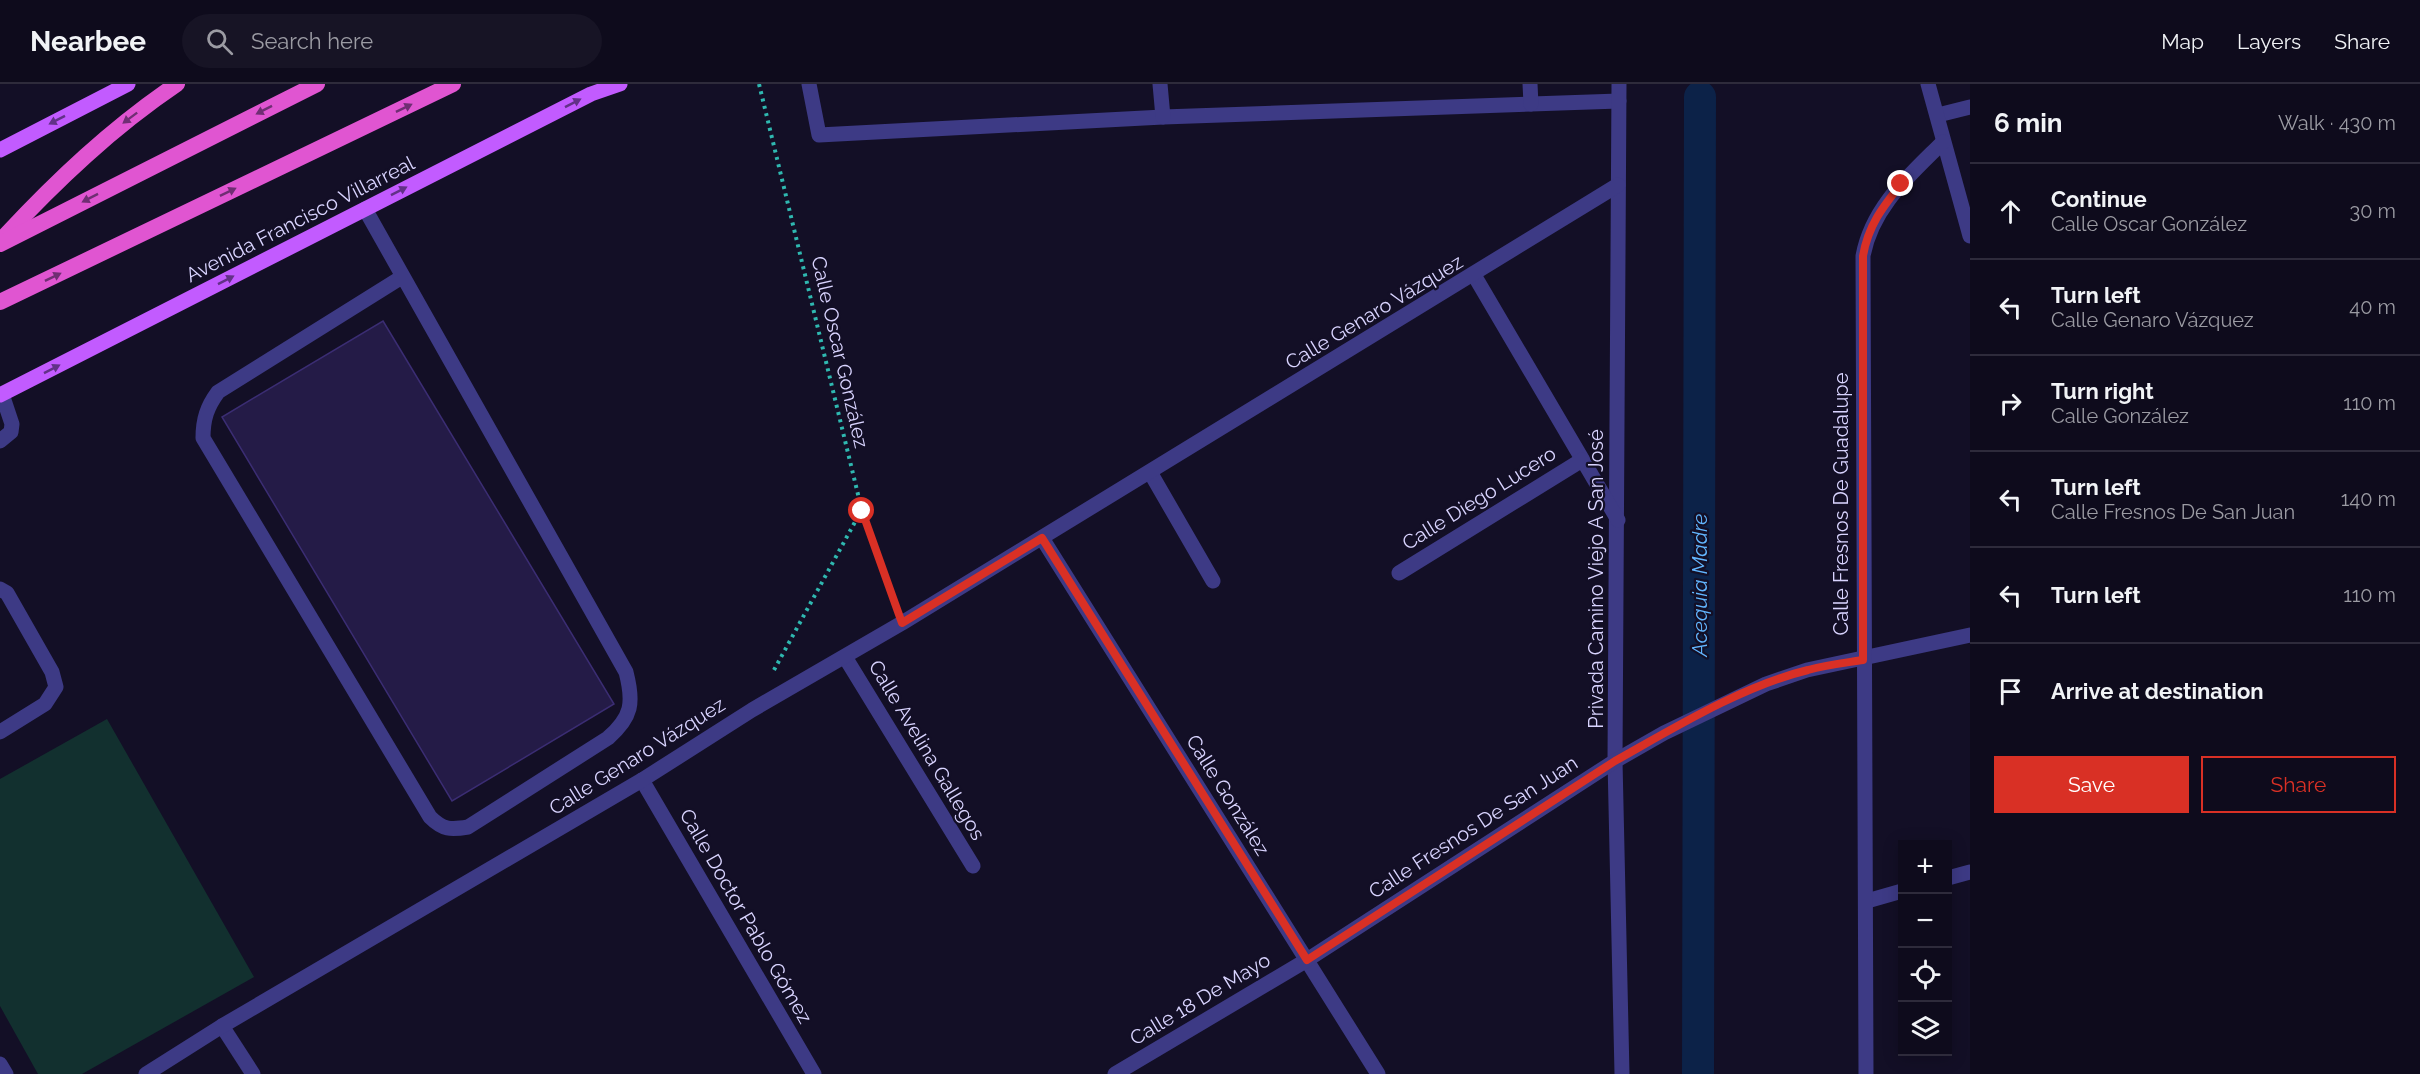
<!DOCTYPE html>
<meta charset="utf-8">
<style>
body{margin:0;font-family:Raleway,sans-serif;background:#171425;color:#f1f3f6}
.controls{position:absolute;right:18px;bottom:18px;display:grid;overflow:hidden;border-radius:0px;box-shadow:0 3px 15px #0003}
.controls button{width:54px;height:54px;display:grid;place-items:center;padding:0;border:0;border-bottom:2px solid #2e2b3b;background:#0e0b1c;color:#f1f3f6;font:30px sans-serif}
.stop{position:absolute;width:18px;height:18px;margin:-14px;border:4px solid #d93025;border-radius:50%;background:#fff}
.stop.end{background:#d93025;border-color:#fff;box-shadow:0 2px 6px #0008}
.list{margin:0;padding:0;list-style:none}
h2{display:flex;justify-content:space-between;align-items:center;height:78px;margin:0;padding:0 24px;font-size:26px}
h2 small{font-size:20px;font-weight:400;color:#9b9ba3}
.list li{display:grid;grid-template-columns:39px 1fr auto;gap:18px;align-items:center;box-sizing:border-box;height:96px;padding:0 24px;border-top:2px solid #2e2b3b}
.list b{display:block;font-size:22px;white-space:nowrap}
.list p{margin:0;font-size:20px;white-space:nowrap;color:#9b9ba3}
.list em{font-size:20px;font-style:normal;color:#9b9ba3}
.actions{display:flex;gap:12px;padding:18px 24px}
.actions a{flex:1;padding:14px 0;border:2px solid #d93025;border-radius:0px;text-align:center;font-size:21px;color:#d93025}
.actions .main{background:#d93025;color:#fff}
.icon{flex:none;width:33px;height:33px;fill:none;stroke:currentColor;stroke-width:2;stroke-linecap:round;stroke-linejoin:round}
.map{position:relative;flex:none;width:1970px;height:990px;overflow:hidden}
header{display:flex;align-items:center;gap:36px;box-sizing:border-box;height:84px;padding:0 30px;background:#0e0b1c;border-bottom:2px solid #2e2b3b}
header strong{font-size:28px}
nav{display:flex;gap:33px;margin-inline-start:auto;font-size:21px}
.search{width:420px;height:54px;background:#171425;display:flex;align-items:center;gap:15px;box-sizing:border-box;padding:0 21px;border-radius:33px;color:#9b9ba3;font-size:22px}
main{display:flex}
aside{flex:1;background:#0e0b1c}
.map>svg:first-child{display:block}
.green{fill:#12302f}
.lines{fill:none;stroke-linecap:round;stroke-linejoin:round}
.canal{stroke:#0c2248;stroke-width:32}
.building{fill:#241b47;stroke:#3b2d73;stroke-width:1.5}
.path{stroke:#2fb8b0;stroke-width:4;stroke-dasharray:3 4.5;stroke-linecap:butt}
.service{stroke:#3d3a85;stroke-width:15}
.minor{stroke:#3d3a85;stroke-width:15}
.primary{stroke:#c25bff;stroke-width:15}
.trunk{stroke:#e055d1;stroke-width:16}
.oneway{fill:#623188}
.oneway2{fill:#6f2e73}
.route{stroke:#d93025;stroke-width:8}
.labels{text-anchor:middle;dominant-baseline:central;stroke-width:4.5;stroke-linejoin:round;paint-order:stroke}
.street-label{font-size:20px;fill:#d9d4ff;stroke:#130f26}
.water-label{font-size:21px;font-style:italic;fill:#62b6ff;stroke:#130f26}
</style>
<header>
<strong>Nearbee</strong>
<div class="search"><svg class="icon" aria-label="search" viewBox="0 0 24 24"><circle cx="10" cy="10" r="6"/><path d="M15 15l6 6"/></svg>Search here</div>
<nav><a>Map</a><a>Layers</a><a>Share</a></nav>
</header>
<main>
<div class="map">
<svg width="1970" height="990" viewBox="0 0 1970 990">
<rect width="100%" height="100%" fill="#130f26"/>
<polygon class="green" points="107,635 254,893 82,990 38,990 0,922 0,695"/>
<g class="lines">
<polyline class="canal" points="1698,990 1700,13"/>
</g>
<polygon class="building" points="383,237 614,620 452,717 222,333"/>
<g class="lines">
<g class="path">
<polyline points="759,0 862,427 894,518"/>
<polyline points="774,586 861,427"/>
</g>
<g class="service">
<polyline points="809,0 819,51 1163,33 1619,17"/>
<polyline points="1160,0 1163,33"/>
<polyline points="1530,0 1531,20"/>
<polyline points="1938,31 1970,23"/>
<path d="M365 125 626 588C634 619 632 633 608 654L468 743C451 746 443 746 430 733L203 354C203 335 207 323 218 308L402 193"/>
<polyline points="0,357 11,348 12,340 2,310"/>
<polyline points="0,505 7,509 52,588 56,603 45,620 0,648"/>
</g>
<g class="minor">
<polyline points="1619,0 1615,677 1622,990"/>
<polyline points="1928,0 1970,152"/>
<polyline points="1474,191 1618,436"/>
<polyline points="1150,388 1213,497"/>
<polyline points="1042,454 1378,990"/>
<polyline points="1399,489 1582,376"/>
<polyline points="845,573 973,782"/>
<polyline points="642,696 814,990"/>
<polyline points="1948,794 1970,788"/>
<polyline points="1867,817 1902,807"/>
<polyline points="222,942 253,990"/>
<polyline points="0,980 6,990"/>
<polyline points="146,990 222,942 642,696 752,626 902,539 1618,101"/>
<polyline points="1115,990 1307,876 1615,677 1664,649 1766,600 1807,586 1970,551"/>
<path d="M1866 990 1863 172C1872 123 1909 92 1943 58"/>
</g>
<g class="primary">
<polyline points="0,66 128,0"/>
<polyline points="0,311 591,10 620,0"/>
</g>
<g class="trunk">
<path d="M3 154C57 96 112 44 177 0"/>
<polyline points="0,160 317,0"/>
<polyline points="0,218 453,0"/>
</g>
</g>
<defs><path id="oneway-solid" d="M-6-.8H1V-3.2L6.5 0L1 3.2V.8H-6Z" transform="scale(1.5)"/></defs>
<g class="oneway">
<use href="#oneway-solid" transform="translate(573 19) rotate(-27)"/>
<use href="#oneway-solid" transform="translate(57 36) rotate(153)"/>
<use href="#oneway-solid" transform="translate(399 107) rotate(-27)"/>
<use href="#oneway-solid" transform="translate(226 196) rotate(-27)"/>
<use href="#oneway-solid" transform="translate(52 285) rotate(-27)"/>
</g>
<g class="oneway2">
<use href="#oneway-solid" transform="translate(404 24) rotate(-26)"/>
<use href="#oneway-solid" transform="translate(264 26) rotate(153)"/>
<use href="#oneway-solid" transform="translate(130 34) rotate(143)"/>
<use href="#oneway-solid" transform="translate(228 108) rotate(-26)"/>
<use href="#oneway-solid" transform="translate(90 114) rotate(153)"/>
<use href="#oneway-solid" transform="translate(53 193) rotate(-26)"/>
</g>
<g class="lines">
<path class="route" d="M862 427 902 539 1042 454 1307 876 1615 677C1674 644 1742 602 1808 586 1826 581 1844 579 1863 576V172C1868 142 1882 124 1901 100"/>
</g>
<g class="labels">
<g class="street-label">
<text transform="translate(300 135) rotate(-27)">Avenida Francisco Villarreal</text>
<text transform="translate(1374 228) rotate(-31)">Calle Genaro Vázquez</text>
<text transform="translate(840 268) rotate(77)">Calle Oscar González</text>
<text transform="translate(1479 414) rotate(-32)">Calle Diego Lucero</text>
<text transform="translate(1841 420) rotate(-90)">Calle Fresnos De Guadalupe</text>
<text transform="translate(1596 495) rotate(-90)">Privada Camino Viejo A San José</text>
<text transform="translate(927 666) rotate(59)">Calle Avelina Gallegos</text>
<text transform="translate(637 672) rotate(-32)">Calle Genaro Vázquez</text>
<text transform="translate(1228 711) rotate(58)">Calle González</text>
<text transform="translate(1473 743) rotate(-33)">Calle Fresnos De San Juan</text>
<text transform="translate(746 832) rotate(60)">Calle Doctor Pablo Gómez</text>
<text transform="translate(1200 915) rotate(-31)">Calle 18 De Mayo</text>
</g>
<g class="water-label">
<text transform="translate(1699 501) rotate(-90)">Acequia Madre</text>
</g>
</g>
</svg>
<div class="controls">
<button>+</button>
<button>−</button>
<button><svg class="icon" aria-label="locate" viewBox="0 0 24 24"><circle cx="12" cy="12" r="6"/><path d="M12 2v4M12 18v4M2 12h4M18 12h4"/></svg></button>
<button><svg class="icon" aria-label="layers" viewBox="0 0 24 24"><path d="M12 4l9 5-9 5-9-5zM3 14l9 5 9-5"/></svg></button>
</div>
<div class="stop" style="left:862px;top:427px"></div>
<div class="stop end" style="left:1901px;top:100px"></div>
</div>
<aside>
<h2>6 min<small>Walk · 430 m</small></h2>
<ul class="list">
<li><svg class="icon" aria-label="ahead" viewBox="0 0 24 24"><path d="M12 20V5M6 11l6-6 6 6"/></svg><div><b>Continue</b><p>Calle Oscar González</p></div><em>30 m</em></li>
<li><svg class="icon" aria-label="left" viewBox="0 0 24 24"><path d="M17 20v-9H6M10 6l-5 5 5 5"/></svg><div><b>Turn left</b><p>Calle Genaro Vázquez</p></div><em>40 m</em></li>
<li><svg class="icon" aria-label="right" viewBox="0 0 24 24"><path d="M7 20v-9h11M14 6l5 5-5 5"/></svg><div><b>Turn right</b><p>Calle González</p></div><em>110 m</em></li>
<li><svg class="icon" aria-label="left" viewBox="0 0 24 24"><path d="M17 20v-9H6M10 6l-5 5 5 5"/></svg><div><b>Turn left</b><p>Calle Fresnos De San Juan</p></div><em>140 m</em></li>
<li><svg class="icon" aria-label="left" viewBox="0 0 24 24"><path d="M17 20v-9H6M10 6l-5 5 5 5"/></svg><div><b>Turn left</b></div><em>110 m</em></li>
<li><svg class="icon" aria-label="arrive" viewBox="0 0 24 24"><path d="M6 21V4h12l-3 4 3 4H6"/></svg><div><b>Arrive at destination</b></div></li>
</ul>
<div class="actions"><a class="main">Save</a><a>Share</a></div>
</aside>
</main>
